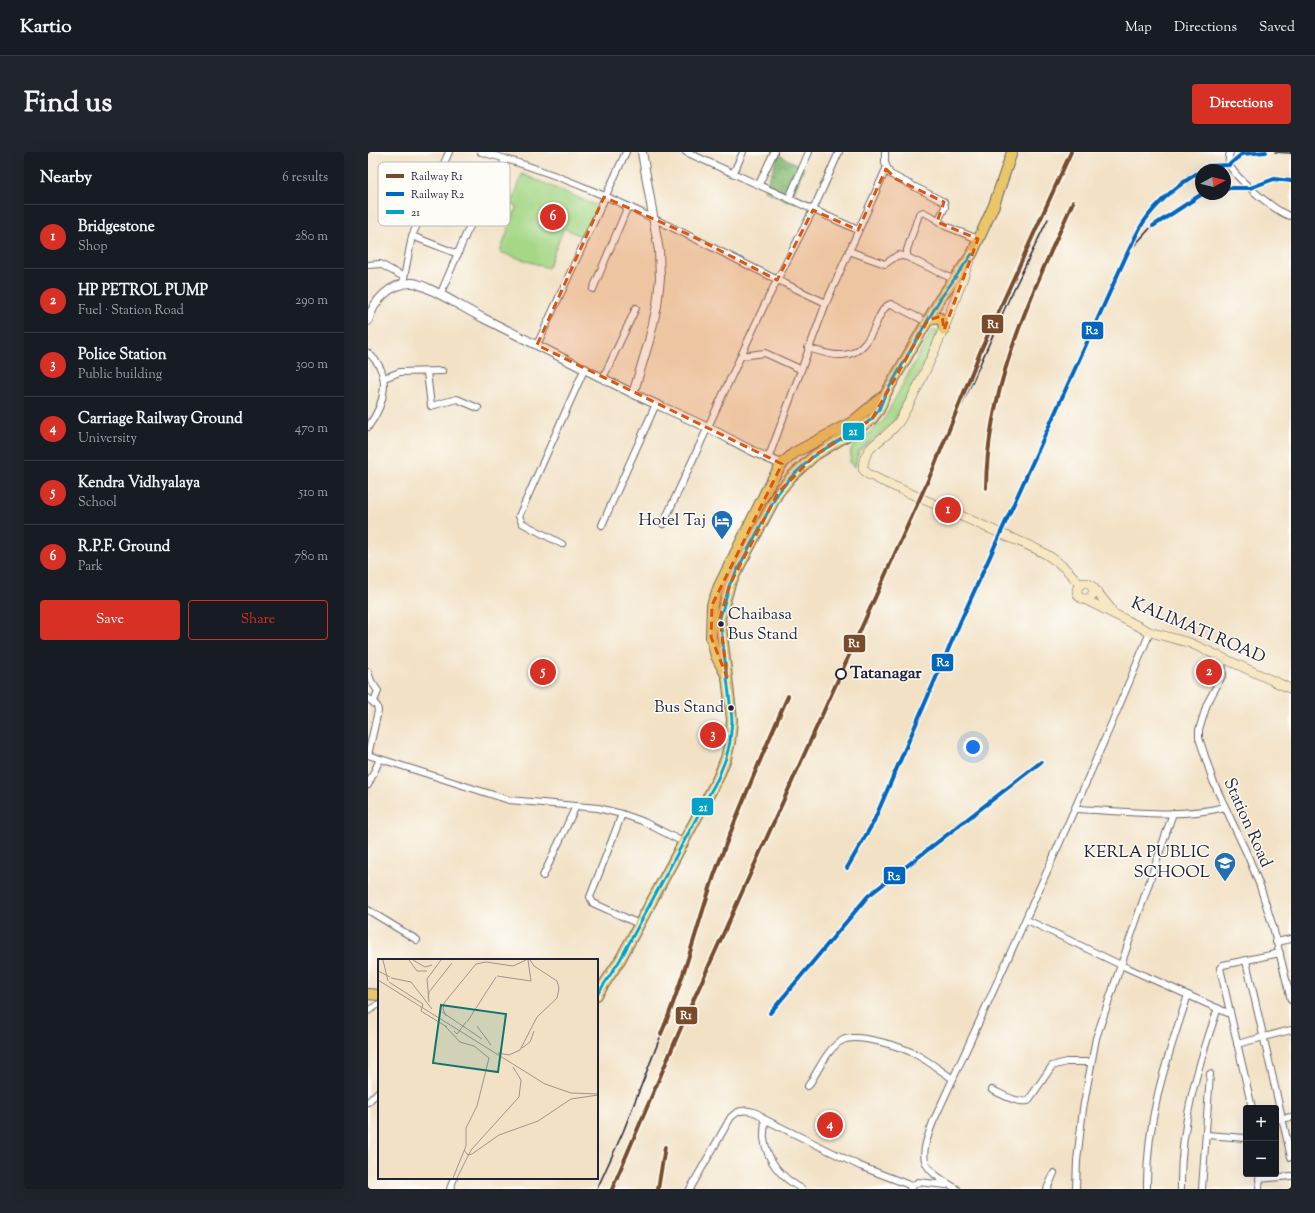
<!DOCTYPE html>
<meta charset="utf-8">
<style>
body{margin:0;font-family:"Sorts Mill Goudy",serif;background:#20242c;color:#f1f3f6}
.controls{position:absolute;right:12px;bottom:12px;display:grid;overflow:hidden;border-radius:4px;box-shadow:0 4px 16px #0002}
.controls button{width:36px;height:36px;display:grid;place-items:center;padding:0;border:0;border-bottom:1px solid #363941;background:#171b24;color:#f1f3f6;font:20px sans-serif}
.compass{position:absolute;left:827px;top:12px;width:36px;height:36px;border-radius:50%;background:#171b24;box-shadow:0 4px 16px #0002;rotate:82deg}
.you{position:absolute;left:605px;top:595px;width:14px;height:14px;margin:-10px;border:3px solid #fff;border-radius:50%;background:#1a73e8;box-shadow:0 0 0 6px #1a73e833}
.badge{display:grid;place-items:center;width:26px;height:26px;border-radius:50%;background:#d93025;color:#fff;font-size:13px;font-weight:700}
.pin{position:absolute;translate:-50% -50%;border:2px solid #fff;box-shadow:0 1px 4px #0006}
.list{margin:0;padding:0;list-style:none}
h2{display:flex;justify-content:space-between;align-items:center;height:52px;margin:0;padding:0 16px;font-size:17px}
h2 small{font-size:13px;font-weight:400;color:#9ea1a6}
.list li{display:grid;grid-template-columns:26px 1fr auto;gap:12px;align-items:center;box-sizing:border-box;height:64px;padding:0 16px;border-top:1px solid #363941}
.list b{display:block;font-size:15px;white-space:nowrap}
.list p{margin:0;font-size:13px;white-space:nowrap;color:#9ea1a6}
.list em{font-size:13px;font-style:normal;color:#9ea1a6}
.actions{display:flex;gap:8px;padding:12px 16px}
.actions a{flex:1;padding:9px 0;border:1px solid #d93025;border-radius:4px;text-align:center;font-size:14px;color:#d93025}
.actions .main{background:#d93025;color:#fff}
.map{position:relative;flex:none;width:923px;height:1037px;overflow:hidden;border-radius:4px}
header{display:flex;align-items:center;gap:24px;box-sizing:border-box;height:56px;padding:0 20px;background:#171b24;border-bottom:1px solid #363941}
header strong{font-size:19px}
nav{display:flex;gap:22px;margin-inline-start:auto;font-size:14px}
.intro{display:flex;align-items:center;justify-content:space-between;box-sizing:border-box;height:96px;padding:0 24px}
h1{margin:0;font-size:28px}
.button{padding:10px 18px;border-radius:4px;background:#d93025;color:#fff;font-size:14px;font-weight:700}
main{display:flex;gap:24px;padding:0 24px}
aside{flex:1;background:#171b24;border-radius:4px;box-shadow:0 4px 16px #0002}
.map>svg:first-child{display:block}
.forest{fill:url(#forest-crowns);stroke:#536d57}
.park{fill:#a5d786;stroke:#647c60}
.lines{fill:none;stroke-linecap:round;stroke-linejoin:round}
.minor-casing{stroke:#6b656b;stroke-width:8}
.tertiary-casing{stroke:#6b656b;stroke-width:10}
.secondary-casing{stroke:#6b656b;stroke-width:10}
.primary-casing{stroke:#6b656b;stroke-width:12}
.minor{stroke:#fff;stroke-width:6}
.tertiary{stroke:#fff;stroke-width:8}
.secondary{stroke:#f7e8c3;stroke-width:9}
.primary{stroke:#ebc669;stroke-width:10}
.rail{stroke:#22223b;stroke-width:1.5}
.secondary-bridge-casing{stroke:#6b656b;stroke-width:10;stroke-linecap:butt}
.secondary-bridge{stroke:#f7e8c3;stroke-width:9}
.bus-1-casing{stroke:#fdfcf7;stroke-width:6}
.bus-1{stroke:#02a2c7;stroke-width:3}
.rail-1-casing{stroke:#fdfcf7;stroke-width:7}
.rail-2-casing{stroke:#fdfcf7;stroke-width:7}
.rail-1{stroke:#7a4b2a;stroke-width:4}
.rail-2{stroke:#0065bd;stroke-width:4}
.marked{fill:#de560e;fill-opacity:0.2;stroke:#de560e;stroke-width:3;stroke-dasharray:8 5;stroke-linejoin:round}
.bus-dot{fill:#22223b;stroke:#fdfcf7;stroke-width:1.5}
.stop-dot{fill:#fdfcf7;stroke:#22223b;stroke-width:2}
.labels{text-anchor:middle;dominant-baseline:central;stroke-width:3;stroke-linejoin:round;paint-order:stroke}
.bus-label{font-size:16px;fill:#22223b;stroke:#fdfcf7;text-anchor:start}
.poi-label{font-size:17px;fill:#22223b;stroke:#fdfcf7;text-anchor:end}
.street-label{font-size:17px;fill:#22223b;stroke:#fdfcf7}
.stop-label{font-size:17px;font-weight:bold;fill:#22223b;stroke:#fdfcf7;text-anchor:start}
.inset-road{fill:none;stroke:#9f958e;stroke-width:1}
.view{fill:#0f766e;fill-opacity:0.15;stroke:#0f766e;stroke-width:2}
.inset-edge{fill:none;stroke:#22223b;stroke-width:2}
.key{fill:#fdfcf7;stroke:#bbbbbf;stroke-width:1}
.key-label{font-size:11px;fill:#22223b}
.line-badge{stroke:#fdfcf7;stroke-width:1.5}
.badge-label{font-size:11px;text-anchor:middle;font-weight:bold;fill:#fff}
</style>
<header>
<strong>Kartio</strong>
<nav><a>Map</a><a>Directions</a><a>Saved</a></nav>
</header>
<div class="intro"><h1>Find us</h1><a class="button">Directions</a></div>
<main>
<aside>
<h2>Nearby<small>6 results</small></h2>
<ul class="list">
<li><span class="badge">1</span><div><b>Bridgestone</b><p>Shop</p></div><em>280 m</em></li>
<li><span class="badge">2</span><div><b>HP PETROL PUMP</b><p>Fuel · Station Road</p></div><em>290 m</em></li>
<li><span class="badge">3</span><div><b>Police Station</b><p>Public building</p></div><em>300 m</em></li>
<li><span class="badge">4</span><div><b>Carriage Railway Ground</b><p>University</p></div><em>470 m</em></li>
<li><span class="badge">5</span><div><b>Kendra Vidhyalaya</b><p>School</p></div><em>510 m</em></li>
<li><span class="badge">6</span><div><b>R.P.F. Ground</b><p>Park</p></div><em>780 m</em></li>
</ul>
<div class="actions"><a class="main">Save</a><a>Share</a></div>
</aside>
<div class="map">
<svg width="923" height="1037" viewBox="0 0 923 1037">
<defs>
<pattern id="forest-crowns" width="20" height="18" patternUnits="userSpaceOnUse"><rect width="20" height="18" fill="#84b873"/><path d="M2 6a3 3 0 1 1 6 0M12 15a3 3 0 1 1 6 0" fill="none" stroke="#6c9560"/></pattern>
</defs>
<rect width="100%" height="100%" fill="#fdfcf7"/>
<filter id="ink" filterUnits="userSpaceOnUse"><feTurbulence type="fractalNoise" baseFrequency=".025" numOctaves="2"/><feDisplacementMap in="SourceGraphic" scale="8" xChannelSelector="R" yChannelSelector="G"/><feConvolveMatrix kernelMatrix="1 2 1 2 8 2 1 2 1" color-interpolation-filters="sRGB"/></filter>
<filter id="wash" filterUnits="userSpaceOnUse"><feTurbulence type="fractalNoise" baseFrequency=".012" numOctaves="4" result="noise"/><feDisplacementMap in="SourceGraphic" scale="16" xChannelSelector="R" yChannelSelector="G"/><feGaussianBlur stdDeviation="0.9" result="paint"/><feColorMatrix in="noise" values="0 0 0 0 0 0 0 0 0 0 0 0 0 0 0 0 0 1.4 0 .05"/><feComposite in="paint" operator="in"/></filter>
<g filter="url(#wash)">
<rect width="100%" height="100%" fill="#f2e1c5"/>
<polygon class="forest" points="411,3 436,16 422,50 396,38"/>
<g class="park">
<polygon points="154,22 230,54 217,86 196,76 180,116 132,100 149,54 144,52"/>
<polygon points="564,178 569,179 570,184 526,270 491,299 487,315 482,311 483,297 515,269"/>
</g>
</g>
<g filter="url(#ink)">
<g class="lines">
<g class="minor-casing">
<g id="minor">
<path d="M113 0C236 32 344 99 458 151"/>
<polyline points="318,0 490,78"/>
<polyline points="517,0 517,11 522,22 576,50 577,55 570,69"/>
<path d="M862 0C861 4 860 8 861 12 866 25 910 62 923 64"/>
<polyline points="366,20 375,0"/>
<polyline points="391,32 406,0"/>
<polyline points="421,46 441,0"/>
<polyline points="44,84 90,102"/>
<polyline points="481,99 517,112 530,103 539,105"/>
<polyline points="0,113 12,112 36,125"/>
<polyline points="585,127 539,105 539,98 551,62 555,60 565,65 577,74 610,87"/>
<polyline points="35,131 44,84 81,0"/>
<polyline points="225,137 260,54"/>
<polyline points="72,143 99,80 137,8"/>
<polyline points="169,193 258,0"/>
<path d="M440 196C451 199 463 204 474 203 508 202 506 156 523 152L559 170"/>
<path d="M0 201C25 221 17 252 0 275"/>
<polyline points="373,204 397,201 432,217"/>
<polyline points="59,220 63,254 89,247 110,256"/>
<polyline points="16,226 32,220 74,219"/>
<polyline points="235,226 268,156"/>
<polyline points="400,307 458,151 518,17"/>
<polyline points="295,372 396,154 445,58 471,0"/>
<polyline points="234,373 288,252"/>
<polyline points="194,392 154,371 151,364 217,216"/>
<polyline points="854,507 855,522 839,552 831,578 831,586 845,629 880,704 892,734 905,775 923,848"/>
<polyline points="0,520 3,529 10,539 6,549"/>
<polyline points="0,546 9,554 10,559 0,603 141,648 230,656 254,662 274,669 315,690"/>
<polyline points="0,633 12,607"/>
<path d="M708 657C757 659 809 667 857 655"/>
<polyline points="254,662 222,745 225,751 271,772"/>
<polyline points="175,724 208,654"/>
<polyline points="0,758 49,788"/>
<polyline points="659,768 753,813 862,862"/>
<polyline points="908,790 923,787"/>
<polyline points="878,809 923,1005"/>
<polyline points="0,859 11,852"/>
<polyline points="869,892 923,878"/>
<path d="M440 934C450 920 459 896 475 888 490 881 535 895 549 903 562 910 573 919 585 927"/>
<path d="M624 938C636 943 648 951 660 949L684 914 698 910H722"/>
<polyline points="0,950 11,939"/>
<polyline points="884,956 852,816 855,813 912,801"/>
<polyline points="396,967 492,1014 544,1034"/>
<polyline points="908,968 923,965"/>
<polyline points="839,983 878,986"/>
<polyline points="891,1027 923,1024"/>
<polyline points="542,1036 550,1030 578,1033"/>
<polyline points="82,1037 86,1026"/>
<path d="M322 1037 363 965C366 963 369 959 374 959 380 957 393 961 396 968 398 973 395 980 396 986 399 1009 414 1026 434 1037"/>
<path d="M589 1037C552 1015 550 1010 565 970 640 808 714 645 782 480"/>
<polyline points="679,1037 686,1021"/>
<polyline points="708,1037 709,1009 715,957 728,886 805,661"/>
<path d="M779 1037C778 966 798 909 820 843"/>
<path d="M813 1037C812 974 829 916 850 856"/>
<polyline points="834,1037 842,922"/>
<polyline points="891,1037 892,1022"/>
</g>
</g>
<g class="tertiary-casing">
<g id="tertiary">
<path d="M0 169C5 149 23 130 45 131 58 132 100 159 115 166 165 191 214 216 264 241 288 253 314 263 338 275 364 287 388 303 414 312"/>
<polyline points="265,242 281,189 289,154 292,126 291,99 274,0"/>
</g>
</g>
<g class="secondary-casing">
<g id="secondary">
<path d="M514 329 500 322 495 317C495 291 520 288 532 268 561 218 582 164 601 109"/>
<path d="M643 386C673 398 692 407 712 433"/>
<circle cx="717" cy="439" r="8"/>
<polyline points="725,435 743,457"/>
<polyline points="716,447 782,480 822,491 923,537"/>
</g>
</g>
<g class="primary-casing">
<g id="primary">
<polyline points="560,168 572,166 575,170 576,178"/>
<polyline points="357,521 348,504 343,485 344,453 351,434 402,331 414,312 426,301 484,270 514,245"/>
<polyline points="0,842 11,843"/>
<polyline points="229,843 252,808 350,626 358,606 362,590 364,568 352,466 362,432 410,341 423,325 447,303 493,275 504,267 511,258 517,243 572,147 604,102 626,53 644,0"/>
</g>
</g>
<use href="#minor" class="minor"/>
<use href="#tertiary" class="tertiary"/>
<use href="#secondary" class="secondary"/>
<use href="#primary" class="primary"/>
<g class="rail">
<polyline points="907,0 923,1"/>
<polyline points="834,18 840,14 861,13 874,2 898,0"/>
<polyline points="857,36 882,36 906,27 923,29"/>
<polyline points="766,94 784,74 834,42"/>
<polyline points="594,253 640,149 680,67"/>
<path d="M618 336C619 233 664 142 705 50"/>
<path d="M479 716 505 671 590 475 759 102C764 92 769 80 775 71 790 49 811 32 833 19"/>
<polyline points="402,861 500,744 673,610"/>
<polyline points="229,1037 255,980 313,832 331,768 374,649 420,544"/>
<polyline points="244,1037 315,871 575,292"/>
<polyline points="290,1037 297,995"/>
</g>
<g class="secondary-bridge-casing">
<polyline id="secondary-bridge" points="514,329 643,386"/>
</g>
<use href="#secondary-bridge" class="secondary-bridge"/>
<g class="bus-1-casing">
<polyline id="bus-1" points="229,843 252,808 350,626 358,606 362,590 364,568 352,466 362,432 410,341 423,325 447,303 493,275 504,267 511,258 517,243 572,147 604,102"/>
</g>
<use href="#bus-1" class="bus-1"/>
<g class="rail-1-casing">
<g id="rail-1">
<path d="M618 336C619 233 664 142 705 50"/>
<path d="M293 882C315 831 328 777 346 724 368 663 394 603 420 544"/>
<polyline points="244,1037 315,871 566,315 613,198 703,0"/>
<polyline points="290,1037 297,995"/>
</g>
</g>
<g class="rail-2-casing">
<g id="rail-2">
<polyline points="834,18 840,14 861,13 874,2 898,0"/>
<polyline points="857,36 882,36 906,27 923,29"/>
<polyline points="785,74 834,42"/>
<path d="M479 716 505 671 590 475 759 102C764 92 769 80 775 71 790 49 811 32 833 19"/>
<polyline points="402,861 500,744 673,610"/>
</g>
</g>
<use href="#rail-1" class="rail-1"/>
<use href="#rail-2" class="rail-2"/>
</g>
</g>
<path class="marked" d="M518 17 528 27 576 50 569 70 610 87 576 178 574 164 560 168 504 267 447 303 410 341 362 432 352 466 359 525 343 485 344 453 414 312 169 193 236 45 322 83 409 128 445 58 490 78Z"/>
<defs>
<g id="hotel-pin" transform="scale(1.15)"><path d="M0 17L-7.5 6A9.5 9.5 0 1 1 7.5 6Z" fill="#1f6fb2" stroke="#fdfcf7"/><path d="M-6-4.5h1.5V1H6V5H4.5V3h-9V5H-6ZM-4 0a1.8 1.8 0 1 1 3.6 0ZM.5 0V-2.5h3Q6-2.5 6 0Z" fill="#fff"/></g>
<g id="school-pin" transform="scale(1.15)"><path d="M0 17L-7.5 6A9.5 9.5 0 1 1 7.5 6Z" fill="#1f6fb2" stroke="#fdfcf7"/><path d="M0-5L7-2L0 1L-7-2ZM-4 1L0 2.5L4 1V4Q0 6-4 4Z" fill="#fff"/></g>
</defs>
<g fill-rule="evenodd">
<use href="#hotel-pin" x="354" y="369"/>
<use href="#school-pin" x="857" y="711"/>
</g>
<g class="bus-dot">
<circle cx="353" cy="472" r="3.5"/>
<circle cx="363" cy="556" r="3.5"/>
</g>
<circle class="stop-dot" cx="473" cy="522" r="5"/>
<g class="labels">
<g class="bus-label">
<text x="360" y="463">Chaibasa<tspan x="360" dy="20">Bus Stand</tspan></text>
<text x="356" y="556" text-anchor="end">Bus Stand</text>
</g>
<g class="poi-label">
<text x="338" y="369">Hotel Taj</text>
<text x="842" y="701">KERLA PUBLIC<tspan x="842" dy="20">SCHOOL</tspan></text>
</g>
<g class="street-label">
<text transform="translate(830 479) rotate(23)">KALIMATI ROAD</text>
<text transform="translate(879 671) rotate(66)">Station Road</text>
</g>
<g class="stop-label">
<text x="482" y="522">Tatanagar</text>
</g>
</g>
<g transform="translate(10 807)">
<rect width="220" height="220" fill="#f2e1c5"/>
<path class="inset-road" d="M5 1 10 22M31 1 39 12H49M35 1 47 8 54 6M0 12 12 18M119 17 153 22 150 1M13 19 33 23 54 50M0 21 167 125 193 134 220 135M11 23 45 45 43 52M50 39 51 33 74 4M51 43 49 20 63 1M43 52 69 68M64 53 104 80M68 57 65 50 66 44 98 5 108 3 135 7 148 1M89 63 118 18M67 67 82 83 96 87 111 99 99 147 88 169V187L75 219M99 67 113 86M76 72 79 75 88 63M144 89 152 83 156 72M120 94 131 96 142 91 159 58 179 39 181 29 179 22 156 7 152 1M86 191 90 196 94 195 121 176 160 162 193 140 220 136M79 219 93 191 141 138 143 121 135 108"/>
<path class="view" d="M63 46 128 55 120 113 55 104Z"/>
<rect width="220" height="220" class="inset-edge"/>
</g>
<rect x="10" y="10" width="132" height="64" rx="6" class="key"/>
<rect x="18" y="22" width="18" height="4" fill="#7a4b2a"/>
<rect x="18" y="40" width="18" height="4" fill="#0065bd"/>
<rect x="18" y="58" width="18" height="4" fill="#02a2c7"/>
<g class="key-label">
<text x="43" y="28">Railway R1</text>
<text x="43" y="46">Railway R2</text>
<text x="43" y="64">21</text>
</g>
<g class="line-badge">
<rect x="613" y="162" width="23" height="20" rx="4" fill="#7a4b2a"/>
<rect x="713" y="169" width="23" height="19" rx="4" fill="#0065bd"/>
<rect x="474" y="270" width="23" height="19" rx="4" fill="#02a2c7"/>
<rect x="475" y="482" width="23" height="19" rx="4" fill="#7a4b2a"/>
<rect x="563" y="501" width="23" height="19" rx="4" fill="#0065bd"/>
<rect x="323" y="645" width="23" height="19" rx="4" fill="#02a2c7"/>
<rect x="515" y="714" width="23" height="19" rx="4" fill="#0065bd"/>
<rect x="307" y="854" width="23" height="19" rx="4" fill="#7a4b2a"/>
</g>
<g class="badge-label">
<text x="625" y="176">R1</text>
<text x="724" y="182">R2</text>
<text x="485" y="283">21</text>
<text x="486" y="495">R1</text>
<text x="575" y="514">R2</text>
<text x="335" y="659">21</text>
<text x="526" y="728">R2</text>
<text x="318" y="867">R1</text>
</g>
</svg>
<div class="controls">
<button>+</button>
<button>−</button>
</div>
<svg class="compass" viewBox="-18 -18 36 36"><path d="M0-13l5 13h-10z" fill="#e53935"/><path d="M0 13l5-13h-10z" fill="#9ea1a6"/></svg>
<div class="you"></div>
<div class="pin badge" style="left:580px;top:358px">1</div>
<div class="pin badge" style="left:841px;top:520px">2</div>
<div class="pin badge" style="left:345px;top:583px">3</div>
<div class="pin badge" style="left:462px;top:973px">4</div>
<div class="pin badge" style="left:175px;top:520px">5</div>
<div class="pin badge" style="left:185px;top:65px">6</div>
</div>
</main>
